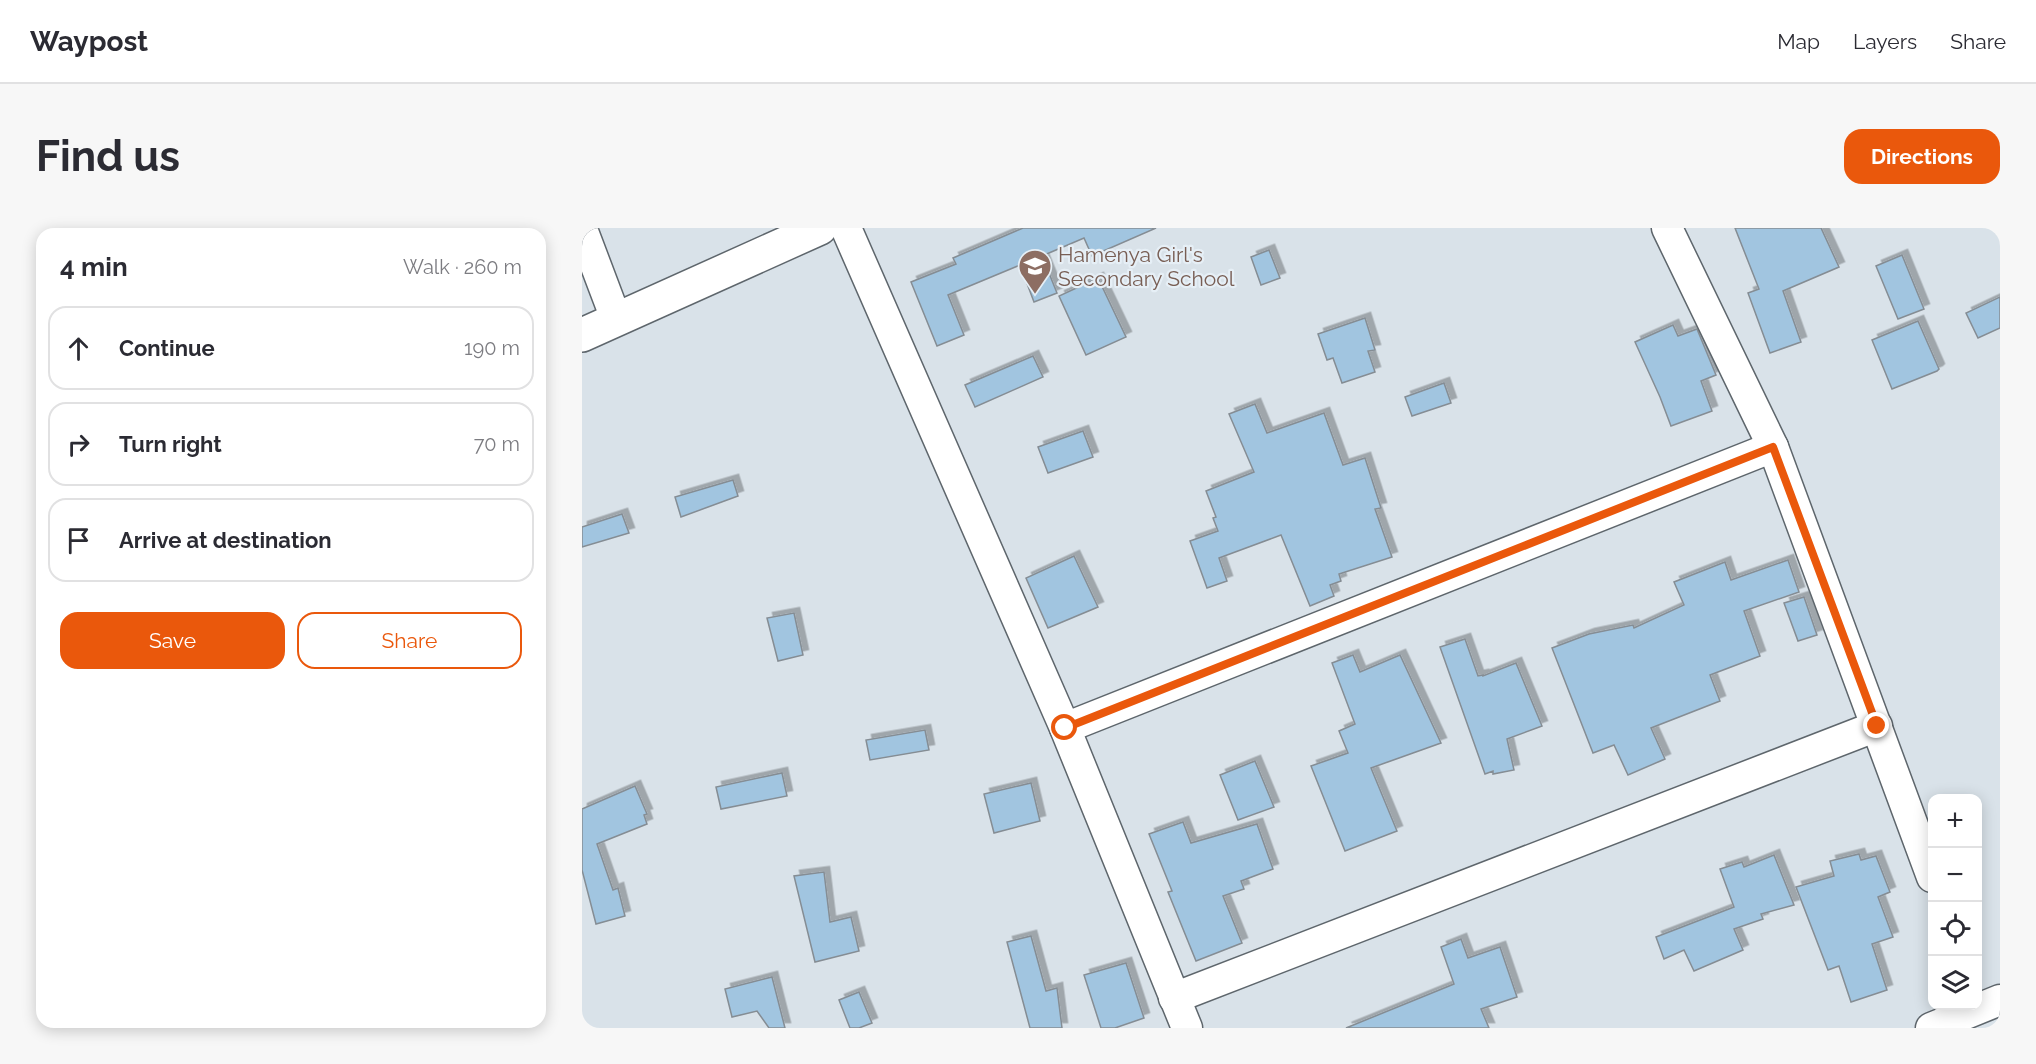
<!DOCTYPE html>
<meta charset="utf-8">
<style>
body{margin:0;font-family:Raleway,sans-serif;background:#f7f7f7;color:#2b2b33}
.controls{position:absolute;right:18px;bottom:18px;display:grid;overflow:hidden;border-radius:12px;box-shadow:0 3px 15px #0003}
.controls button{width:54px;height:54px;display:grid;place-items:center;padding:0;border:0;border-bottom:2px solid #e1e1e2;background:#fff;color:#2b2b33;font:30px sans-serif}
.stop{position:absolute;width:18px;height:18px;margin:-14px;border:4px solid #ea580c;border-radius:50%;background:#fff}
.stop.end{background:#ea580c;border-color:#fff;box-shadow:0 2px 6px #0008}
.list{margin:0;padding:0;list-style:none}
h2{display:flex;justify-content:space-between;align-items:center;height:78px;margin:0;padding:0 24px;font-size:26px}
h2 small{font-size:20px;font-weight:400;color:#7c7c81}
.list li{display:grid;grid-template-columns:39px 1fr auto;gap:18px;align-items:center;box-sizing:border-box;height:84px;margin:0 12px 12px;padding:0 12px;border:2px solid #e1e1e2;border-radius:18px}
.list b{display:block;font-size:22px;white-space:nowrap}
.list em{font-size:20px;font-style:normal;color:#7c7c81}
.actions{display:flex;gap:12px;padding:18px 24px}
.actions a{flex:1;padding:14px 0;border:2px solid #ea580c;border-radius:18px;text-align:center;font-size:21px;color:#ea580c}
.actions .main{background:#ea580c;color:#fff}
.icon{flex:none;width:33px;height:33px;fill:none;stroke:currentColor;stroke-width:2;stroke-linecap:round;stroke-linejoin:round}
.map{position:relative;flex:none;width:1418px;height:800px;overflow:hidden;border-radius:18px}
header{display:flex;align-items:center;gap:36px;box-sizing:border-box;height:84px;padding:0 30px;background:#fff;border-bottom:2px solid #e1e1e2}
header strong{font-size:28px}
nav{display:flex;gap:33px;margin-inline-start:auto;font-size:21px}
.intro{display:flex;align-items:center;justify-content:space-between;box-sizing:border-box;height:144px;padding:0 36px}
h1{margin:0;font-size:42px}
.button{padding:15px 27px;border-radius:18px;background:#ea580c;color:#fff;font-size:21px;font-weight:700}
main{display:flex;gap:36px;padding:0 36px}
aside{flex:1;background:#fff;border-radius:18px;box-shadow:0 3px 15px #0003}
.map>svg:first-child{display:block}
.building{fill:#a1c5e0;stroke:#858d94;stroke-width:1.5;filter:url(#shadow)}
.lines{fill:none;stroke-linecap:round;stroke-linejoin:round}
.minor-casing{stroke:#5e666c;stroke-width:33}
.highway-casing{stroke:#5e666c;stroke-width:36}
.minor{stroke:#fff;stroke-width:30}
.highway{stroke:#fff;stroke-width:33}
.route{stroke:#ea580c;stroke-width:8}
.labels{text-anchor:middle;dominant-baseline:central;stroke-width:4.5;stroke-linejoin:round;paint-order:stroke}
.education-label{font-size:21px;fill:#785e54;stroke:#e6eff6;text-anchor:start}
</style>
<header>
<strong>Waypost</strong>
<nav><a>Map</a><a>Layers</a><a>Share</a></nav>
</header>
<div class="intro"><h1>Find us</h1><a class="button">Directions</a></div>
<main>
<aside>
<h2>4 min<small>Walk · 260 m</small></h2>
<ul class="list">
<li><svg class="icon" aria-label="ahead" viewBox="0 0 24 24"><path d="M12 20V5M6 11l6-6 6 6"/></svg><div><b>Continue</b></div><em>190 m</em></li>
<li><svg class="icon" aria-label="right" viewBox="0 0 24 24"><path d="M7 20v-9h11M14 6l5 5-5 5"/></svg><div><b>Turn right</b></div><em>70 m</em></li>
<li><svg class="icon" aria-label="arrive" viewBox="0 0 24 24"><path d="M6 21V4h12l-3 4 3 4H6"/></svg><div><b>Arrive at destination</b></div></li>
</ul>
<div class="actions"><a class="main">Save</a><a>Share</a></div>
</aside>
<div class="map">
<svg width="1418" height="800" viewBox="0 0 1418 800">
<defs>
<filter id="shadow"><feDropShadow dx="5.5" dy="-5.5" stdDeviation="0" flood-color="#0004"/></filter>
</defs>
<rect width="100%" height="100%" fill="#d9e2e9"/>
<g class="building">
<polygon points="441,0 574,0 510,28 502,10 460,28 475,65 452,74 438,37 366,67 382,107 355,118 329,54 374,36 371,30"/>
<polygon points="1153,0 1239,0 1257,39 1201,63 1219,114 1188,125 1166,65 1177,61"/>
<polygon points="687,22 698,50 679,57 669,29"/>
<polygon points="1320,27 1342,81 1316,91 1294,38"/>
<polygon points="516,50 544,109 504,127 477,68"/>
<polygon points="1418,69 1418,100 1396,110 1384,85"/>
<polygon points="783,90 793,122 786,123 793,144 760,155 751,130 745,132 736,106"/>
<polygon points="1336,93 1357,141 1355,143 1310,161 1290,112"/>
<polygon points="1091,97 1096,108 1115,101 1134,147 1119,153 1130,183 1089,198 1078,169 1053,114"/>
<polygon points="451,128 461,149 393,179 383,157"/>
<polygon points="862,155 869,175 830,188 823,169"/>
<polygon points="673,176 685,205 742,185 761,237 783,230 799,280 793,281 810,329 757,346 759,353 748,357 752,368 728,378 699,307 637,330 645,353 625,360 608,313 636,303 631,290 634,289 624,263 672,244 647,186"/>
<polygon points="501,203 511,229 466,245 456,219"/>
<polygon points="151,252 156,268 99,289 93,269"/>
<polygon points="40,286 47,305 0,319 0,299"/>
<polygon points="492,328 516,379 466,400 444,350"/>
<polygon points="1206,332 1217,364 1162,383 1178,428 1128,447 1138,473 1069,500 1083,531 1046,547 1032,517 1011,525 970,420 1007,406 1051,397 1052,400 1102,377 1092,354 1143,334 1149,352"/>
<polygon points="1222,369 1235,407 1216,413 1202,375"/>
<polygon points="212,385 221,427 196,433 185,390"/>
<polygon points="883,411 896,448 901,447 901,448 934,435 960,498 925,511 932,542 911,546 911,543 903,546 858,419"/>
<polygon points="771,427 778,444 818,427 859,515 789,540 815,603 763,623 729,538 766,525 757,503 773,496 750,435"/>
<polygon points="343,502 347,522 288,532 284,512"/>
<polygon points="673,533 692,579 656,592 638,547"/>
<polygon points="200,545 205,568 139,581 134,559"/>
<polygon points="449,555 458,593 412,605 402,566"/>
<polygon points="53,558 65,586 62,587 65,596 15,616 31,662 36,660 43,688 14,696 0,642 0,581"/>
<polygon points="601,594 609,615 675,596 691,641 659,653 662,661 641,668 660,715 614,733 586,664 590,663 567,606"/>
<polygon points="1277,626 1279,632 1294,628 1308,664 1296,669 1311,709 1290,716 1305,762 1269,774 1257,738 1246,742 1214,659 1252,648 1248,633"/>
<polygon points="1192,627 1212,677 1179,686 1181,691 1152,701 1161,722 1112,743 1102,722 1082,731 1074,709 1152,679 1138,641 1160,634 1162,639"/>
<polygon points="242,644 248,694 269,689 277,723 233,734 212,648"/>
<polygon points="449,708 464,763 475,760 480,800 448,800 425,714"/>
<polygon points="879,711 886,730 918,719 935,769 899,781 907,800 764,800 872,756 859,719"/>
<polygon points="544,735 562,790 533,800 519,800 502,747"/>
<polygon points="190,749 203,800 187,800 175,783 150,789 143,761"/>
<polygon points="277,764 290,795 277,800 268,800 257,772"/>
</g>
<g class="lines">
<g class="minor-casing">
<g id="minor">
<polyline points="264,0 483,500 605,800"/>
<polyline points="1085,0 1191,219 1350,649"/>
<polyline points="0,1 34,91"/>
<polyline points="483,500 1191,219"/>
<polyline points="592,770 1295,498"/>
<polyline points="1349,800 1418,772"/>
</g>
</g>
<g class="highway-casing">
<polyline id="highway" points="0,107 238,0"/>
</g>
<use href="#minor" class="minor"/>
<use href="#highway" class="highway"/>
</g>
<g class="lines">
<polyline class="route" points="483,500 1191,219 1295,498"/>
</g>
<defs>
<g id="school-pin" transform="scale(1.725)"><path d="M0 17L-7.5 6A9.5 9.5 0 1 1 7.5 6Z" fill="#8d6e63" stroke="#e6eff6"/><path d="M0-5L7-2L0 1L-7-2ZM-4 1L0 2.5L4 1V4Q0 6-4 4Z" fill="#fff"/></g>
</defs>
<g fill-rule="evenodd">
<use href="#school-pin" x="453" y="38"/>
</g>
<g class="labels">
<g class="education-label">
<text x="476" y="26">Hamenya Girl's<tspan x="476" dy="24">Secondary School</tspan></text>
</g>
</g>
</svg>
<div class="controls">
<button>+</button>
<button>−</button>
<button><svg class="icon" aria-label="locate" viewBox="0 0 24 24"><circle cx="12" cy="12" r="6"/><path d="M12 2v4M12 18v4M2 12h4M18 12h4"/></svg></button>
<button><svg class="icon" aria-label="layers" viewBox="0 0 24 24"><path d="M12 4l9 5-9 5-9-5zM3 14l9 5 9-5"/></svg></button>
</div>
<div class="stop" style="left:483px;top:500px"></div>
<div class="stop end" style="left:1295px;top:498px"></div>
</div>
</main>
